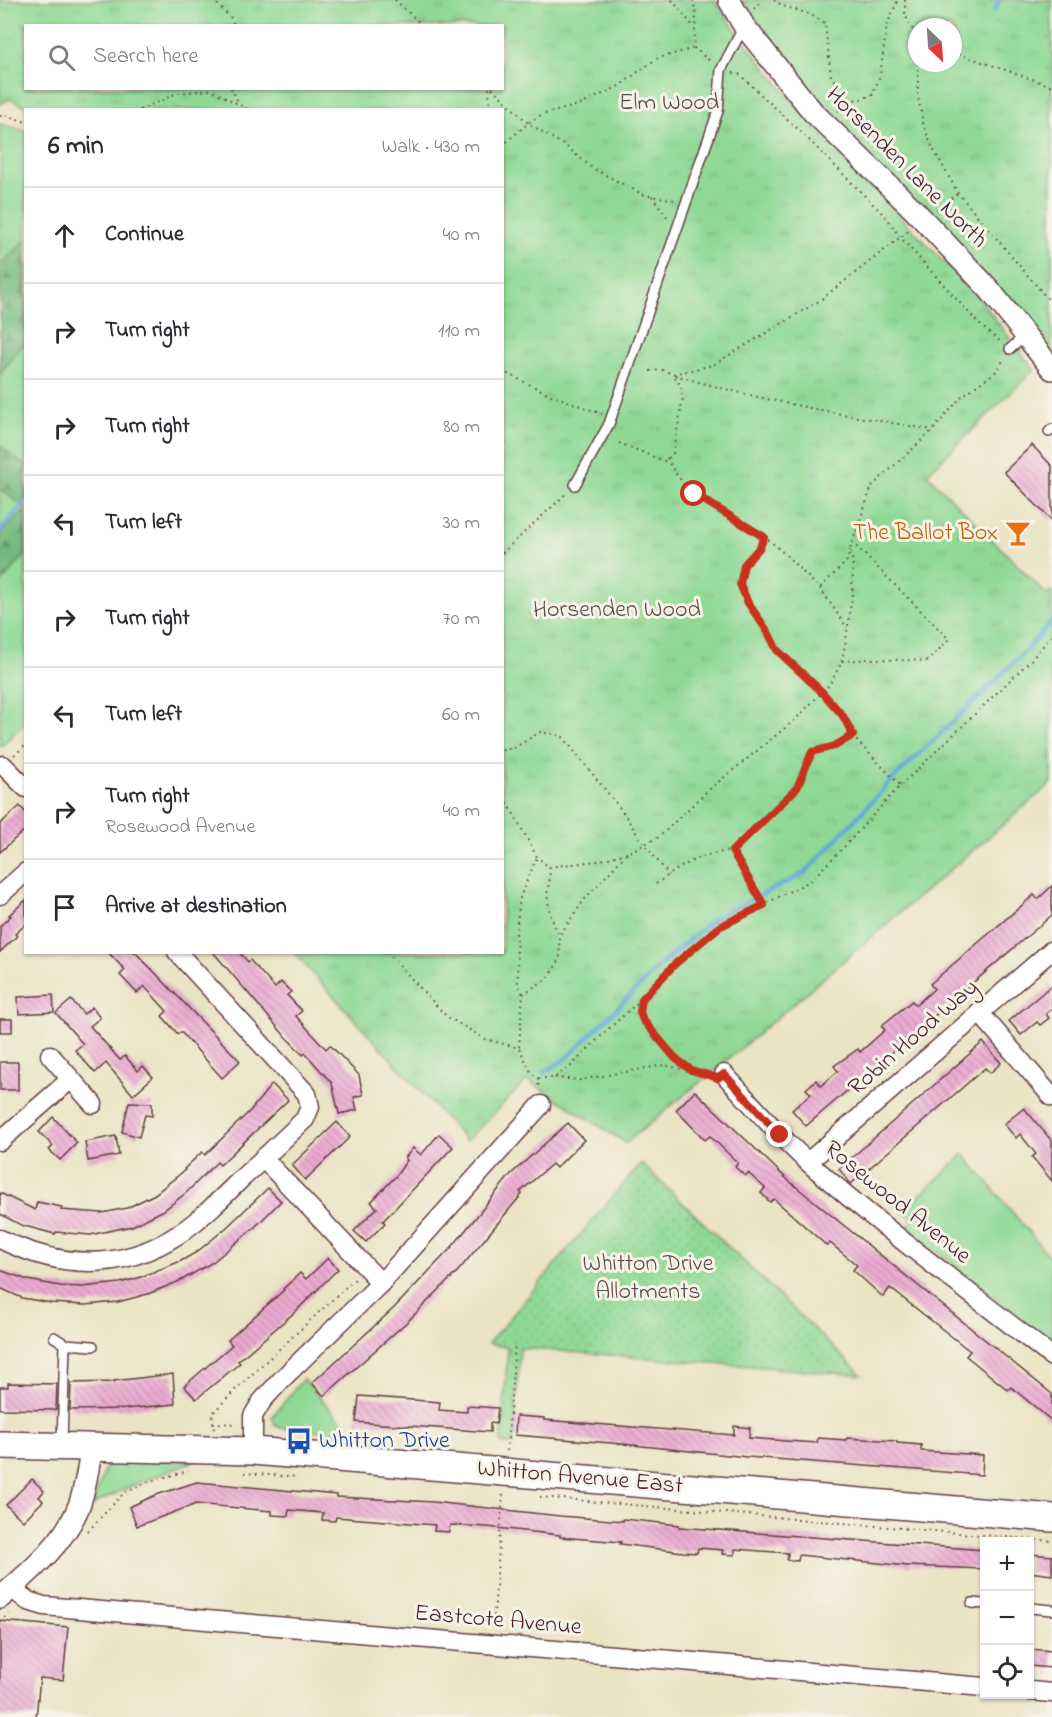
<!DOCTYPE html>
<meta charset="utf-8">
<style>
body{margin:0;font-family:"Indie Flower",sans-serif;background:#f2f2f3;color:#2b2b33}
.controls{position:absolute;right:18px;bottom:18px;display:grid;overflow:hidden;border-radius:0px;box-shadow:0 2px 4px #0004}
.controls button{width:54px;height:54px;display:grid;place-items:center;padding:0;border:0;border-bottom:2px solid #e1e1e2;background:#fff;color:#2b2b33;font:30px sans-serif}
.compass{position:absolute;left:908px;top:18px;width:54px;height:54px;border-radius:50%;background:#fff;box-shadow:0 2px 4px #0004;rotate:155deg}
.stop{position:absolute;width:18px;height:18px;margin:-14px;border:4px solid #c8321e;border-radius:50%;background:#fff}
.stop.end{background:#c8321e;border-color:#fff;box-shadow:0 2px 6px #0008}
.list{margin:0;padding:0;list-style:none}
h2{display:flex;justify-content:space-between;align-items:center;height:78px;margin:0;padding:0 24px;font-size:26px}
h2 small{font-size:20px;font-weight:400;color:#7c7c81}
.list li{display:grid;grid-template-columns:39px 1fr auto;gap:18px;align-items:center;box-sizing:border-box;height:96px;padding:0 24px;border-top:2px solid #e1e1e2}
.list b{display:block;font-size:22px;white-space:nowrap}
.list p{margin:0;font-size:20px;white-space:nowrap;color:#7c7c81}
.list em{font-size:20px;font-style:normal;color:#7c7c81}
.icon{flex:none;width:33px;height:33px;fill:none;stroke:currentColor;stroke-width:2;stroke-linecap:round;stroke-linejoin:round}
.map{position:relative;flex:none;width:1052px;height:1717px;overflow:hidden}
.search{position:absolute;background:#fff;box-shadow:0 2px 4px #0004;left:24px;top:24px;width:480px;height:66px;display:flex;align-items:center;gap:15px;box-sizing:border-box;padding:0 21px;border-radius:0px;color:#7c7c81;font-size:22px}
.panel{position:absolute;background:#fff;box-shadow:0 2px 4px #0004;left:24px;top:108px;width:480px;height:846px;border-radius:0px}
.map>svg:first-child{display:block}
.grass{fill:#8fd995;stroke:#6c7c60;stroke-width:1.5}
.forest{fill:url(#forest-firs);stroke:#5e6c54;stroke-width:1.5}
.park{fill:url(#park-tufts);stroke:#6c7c60;stroke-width:1.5;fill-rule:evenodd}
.garden{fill:url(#garden-dots);stroke:#6c7c60;stroke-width:1.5}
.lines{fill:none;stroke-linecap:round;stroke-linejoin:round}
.stream{stroke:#61a8d7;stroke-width:4.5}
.building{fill:url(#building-back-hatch)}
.service-casing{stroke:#623c42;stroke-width:12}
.minor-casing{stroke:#623c42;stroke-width:21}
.tertiary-casing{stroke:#623c42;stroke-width:24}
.primary-casing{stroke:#623c42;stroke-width:30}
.path{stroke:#623c42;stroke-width:2;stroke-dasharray:1.5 4.5;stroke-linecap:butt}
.service{stroke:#fff;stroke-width:9}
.minor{stroke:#fff;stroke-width:18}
.tertiary{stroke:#fff;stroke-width:21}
.primary{stroke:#fff;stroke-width:27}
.route{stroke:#c8321e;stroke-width:8}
.labels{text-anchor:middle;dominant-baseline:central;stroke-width:6;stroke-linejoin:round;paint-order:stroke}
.park-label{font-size:24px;fill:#5b4e46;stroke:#f7f3e8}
.street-label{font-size:24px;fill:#4a1f2b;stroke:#f7f3e8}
.food-label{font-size:24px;fill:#c56008;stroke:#f7f3e8;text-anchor:end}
.transit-label{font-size:24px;fill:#164399;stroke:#f7f3e8;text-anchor:start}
</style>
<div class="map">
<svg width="1052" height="1717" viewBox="0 0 1052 1717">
<defs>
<pattern id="forest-firs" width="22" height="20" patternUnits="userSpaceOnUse" patternTransform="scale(1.5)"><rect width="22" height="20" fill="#73b97e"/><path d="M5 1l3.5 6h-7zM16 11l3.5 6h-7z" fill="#609667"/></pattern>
<pattern id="park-tufts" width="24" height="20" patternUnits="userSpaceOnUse" patternTransform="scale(1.5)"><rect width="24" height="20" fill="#8fd995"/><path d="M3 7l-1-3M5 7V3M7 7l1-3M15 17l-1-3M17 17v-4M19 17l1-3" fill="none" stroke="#7dba81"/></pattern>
<pattern id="garden-dots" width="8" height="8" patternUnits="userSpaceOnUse" patternTransform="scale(1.5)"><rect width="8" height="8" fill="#8fd995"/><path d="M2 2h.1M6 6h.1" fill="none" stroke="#7dba81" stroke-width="1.8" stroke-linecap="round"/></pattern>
<pattern id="building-back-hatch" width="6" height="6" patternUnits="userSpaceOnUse" patternTransform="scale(1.5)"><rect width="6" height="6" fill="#ebacd2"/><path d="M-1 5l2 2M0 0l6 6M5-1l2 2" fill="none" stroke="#c08bab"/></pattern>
</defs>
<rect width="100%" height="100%" fill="#f7f3e8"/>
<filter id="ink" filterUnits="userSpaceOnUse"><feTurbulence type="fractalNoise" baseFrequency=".0167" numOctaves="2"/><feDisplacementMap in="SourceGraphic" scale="12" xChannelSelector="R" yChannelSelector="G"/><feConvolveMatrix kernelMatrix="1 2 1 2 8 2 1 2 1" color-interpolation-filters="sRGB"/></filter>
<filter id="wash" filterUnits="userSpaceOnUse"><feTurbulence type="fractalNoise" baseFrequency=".008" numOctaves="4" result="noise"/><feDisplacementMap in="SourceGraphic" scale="24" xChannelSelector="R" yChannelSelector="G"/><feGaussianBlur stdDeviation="1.35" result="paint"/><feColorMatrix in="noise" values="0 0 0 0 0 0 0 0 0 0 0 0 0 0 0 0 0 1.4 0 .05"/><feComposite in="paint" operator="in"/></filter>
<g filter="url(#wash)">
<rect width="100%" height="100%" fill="#eae3c4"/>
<g class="grass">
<polygon points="0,124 26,131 26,722 0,747"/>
<polygon points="964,1154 1052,1260 1052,1344 907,1227 913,1219 903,1211"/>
<polygon points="303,1379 353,1434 281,1428 275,1425 272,1417"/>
<path d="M108 1459 195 1461C160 1474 126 1487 93 1505Z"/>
</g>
<g class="forest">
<polygon points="25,241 25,342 0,374 0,265"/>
<polygon points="0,446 25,465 25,508 0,489"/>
<polygon points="25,511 25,555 0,584 0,534"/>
</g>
<g class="park">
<path d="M0 0H714L737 32 806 118 982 302 1034 370 927 474 1047 595 1052 591V783L732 1056 626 1143 527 1080 466 1141 294 953 502 952V110H34L10 99 0 104ZM26 26H502V88H26Z"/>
<path d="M743 0H1052V356L819 105ZM917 27H953V63H917Z"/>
</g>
<polygon class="garden" points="641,1163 862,1375 520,1348 514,1445 501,1443 508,1347 488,1344"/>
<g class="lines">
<g class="stream">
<polyline points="995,10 999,0"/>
<polyline points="0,531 26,501"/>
<polyline points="544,1072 566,1059 668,958 715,918 805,873 889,783 1024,653 1052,620"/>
</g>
</g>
<g id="blocks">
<g class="building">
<polygon points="1032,445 1052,466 1052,521 1004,472"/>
<polygon points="20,806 26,813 26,829 0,852 0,824"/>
<polygon points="1052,886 1052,915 806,1126 792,1110 811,1094 806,1089 816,1080 821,1086 838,1071 834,1066 858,1049 860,1052 885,1030 881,1026 912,1001 916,1005 934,989 930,984 1034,895 1038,899"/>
<polygon points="26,900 26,924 15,934 17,936 0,952 0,926 11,916 9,915"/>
<polygon points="108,952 135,952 240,1061 222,1078 181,1032 178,1034 162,1016 167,1011 144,986 137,993 120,975 125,970"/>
<polygon points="213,952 239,952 248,962 250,960 275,988 281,982 291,992 287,995 302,1011 296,1016 326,1049 330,1045 359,1075 363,1095 354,1097 357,1110 339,1114 332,1083 305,1053 303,1055 285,1036"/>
<polygon points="1052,985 1052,1008 1046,1014 1049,1018 1040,1025 1037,1022 1021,1035 1009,1021"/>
<polygon points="53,995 54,1012 19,1014 18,997"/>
<polygon points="71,1000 84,1014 92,1007 100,1018 90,1026 120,1060 125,1056 138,1071 143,1066 153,1077 133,1095 106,1063 95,1073 75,1050 83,1044 56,1013"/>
<rect x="0" y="1019" width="12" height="13"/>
<polygon points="983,1042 1001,1063 990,1073 985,1068 851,1184 839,1169"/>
<rect x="0" y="1062" width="18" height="28"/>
<polygon points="272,1084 288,1100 220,1165 217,1162 186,1193 164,1210 132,1226 90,1235 56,1232 55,1234 21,1225 0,1214 0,1193 35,1210 37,1202 62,1207 61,1210 102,1213 127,1208 155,1194 185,1170 184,1169 202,1152 205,1155 250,1111"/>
<polygon points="695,1091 789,1181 1052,1394 1052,1421 1011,1387 1008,1390 966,1356 970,1351 890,1288 883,1297 853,1270 857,1265 830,1243 827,1246 774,1199 770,1202 761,1193 765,1188 748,1173 745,1176 735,1167 738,1163 710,1136 705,1140 676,1110"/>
<polygon points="129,1102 152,1103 152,1116 145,1115 139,1137 122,1132"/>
<polygon points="1024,1108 1052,1141 1052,1181 1032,1157 1036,1154 1020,1134 1016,1138 1004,1124"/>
<polygon points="53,1117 77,1143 60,1160 49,1150 53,1146 39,1132"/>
<polygon points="337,1122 350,1137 305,1180 292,1165"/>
<polygon points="568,1123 584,1140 556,1168 552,1164 520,1192 522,1194 459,1270 408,1321 324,1396 312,1383 394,1308 452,1247 511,1174"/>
<polygon points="439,1134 453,1147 383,1221 385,1223 366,1242 354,1231 377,1208 371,1202 396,1176 407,1160 405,1158 413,1148 421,1155"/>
<polygon points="116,1136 119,1155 88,1161 85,1142"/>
<polygon points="268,1188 281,1201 256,1226 213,1262 182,1280 148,1294 118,1302 85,1305 51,1303 22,1298 0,1288 0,1270 28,1280 60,1286 82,1287 120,1283 138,1278 181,1261 197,1252 226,1228"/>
<polygon points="328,1258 338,1269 295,1312 238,1361 240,1363 196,1399 184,1386 232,1345 228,1340 284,1290 283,1289 300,1273 306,1279"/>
<polygon points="173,1374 175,1404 125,1409 70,1410 71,1383 114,1382 114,1381"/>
<polygon points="8,1383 57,1384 56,1410 0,1409 0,1387 8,1387"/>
<polygon points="359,1396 440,1402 439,1410 467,1412 467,1406 498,1408 496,1424 490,1423 490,1432 356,1422"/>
<polygon points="516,1416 544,1418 544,1420 734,1435 734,1426 750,1428 749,1438 786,1441 817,1443 818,1438 846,1440 847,1438 897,1441 897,1443 921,1445 921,1451 983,1455 982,1475 747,1457 623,1444 515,1435"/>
<polygon points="32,1479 44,1491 39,1497 43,1501 23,1521 6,1505"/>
<polygon points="197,1482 337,1495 337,1497 433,1502 560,1516 623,1521 623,1519 679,1525 679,1527 984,1550 984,1569 908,1566 799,1555 798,1561 787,1560 788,1553 735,1549 735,1555 722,1554 723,1550 698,1548 697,1553 683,1552 620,1544 621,1542 560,1537 560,1535 487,1527 450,1525 449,1532 434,1531 435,1525 336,1517 335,1521 322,1520 323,1513 289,1510 288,1516 272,1515 272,1511 196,1504 137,1526 129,1507 156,1495"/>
<polygon points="1029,1554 1052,1556 1052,1575 1029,1572"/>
<polygon points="0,1621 68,1627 63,1680 40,1678 36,1717 0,1717"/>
<polygon points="1029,1649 1052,1651 1052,1668 1029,1666"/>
</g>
</g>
</g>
<g filter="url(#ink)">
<use href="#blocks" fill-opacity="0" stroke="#623c42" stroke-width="1.5"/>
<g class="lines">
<g class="service-casing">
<g id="service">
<polyline points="1010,349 1026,335"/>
<polyline points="1049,432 1052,429"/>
<polyline points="575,485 609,424 718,111 721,70 744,26"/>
<polyline points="54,1337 65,1344 93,1346"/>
<polyline points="62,1444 65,1344"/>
<polyline points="972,1603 984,1604"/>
<polyline points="1030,1608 1052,1610"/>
</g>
</g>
<g class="minor-casing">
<g id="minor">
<polyline points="3,765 26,788"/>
<polyline points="0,895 26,872"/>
<polyline points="979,1012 1052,1097"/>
<polyline points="50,1055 93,1104"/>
<path d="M724 1074C752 1104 778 1136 809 1163 886 1231 971 1293 1052 1357"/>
<polyline points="0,1141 71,1079"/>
<polyline points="263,1158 381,1283"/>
<polyline points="808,1162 1052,950"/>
<path d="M0 1239C61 1269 121 1272 179 1234 202 1218 222 1198 241 1179 263 1159 284 1139 305 1119L310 1107 307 1094 177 952"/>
<polyline points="253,1451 253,1416 262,1401 283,1378 381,1283 541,1105"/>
<polyline points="11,1588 28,1601 44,1606 984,1687"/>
<polyline points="1030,1691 1052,1693"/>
</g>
</g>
<g class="tertiary-casing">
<g id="tertiary">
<polyline points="729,0 744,26 813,112 914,210 989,289 1052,369"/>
<path d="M0 1598C30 1572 67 1541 80 1503 86 1485 88 1466 92 1448"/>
</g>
</g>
<g class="primary-casing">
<polyline id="primary" points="0,1445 253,1451 1052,1518"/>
</g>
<g class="path">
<polyline points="213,0 232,19 234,26"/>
<polyline points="395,0 423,26"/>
<polyline points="672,0 693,26"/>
<polyline points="693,0 696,14 694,48 712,63"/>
<polyline points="774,0 783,6 809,14 825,23 831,76 846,98"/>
<polyline points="905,0 905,15 917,37"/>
<polyline points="754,9 762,0"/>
<polyline points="953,52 1052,86"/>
<polyline points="918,63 918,97 924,127 932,147 958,193 1052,304"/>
<polyline points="733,73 739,74 801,132 887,218 900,237 981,326 1001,342"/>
<polyline points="231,88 238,102"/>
<polyline points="489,88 490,110"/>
<polyline points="492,88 528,123 567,147 592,168 644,195 676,200"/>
<polyline points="140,110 177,93 212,90 249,110"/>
<polyline points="838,111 846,98 858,100 872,95 880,76 887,25 898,0"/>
<polyline points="0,116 5,115 26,122"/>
<polyline points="502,146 528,123 541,115 582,104 619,86 656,59 694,48"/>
<polyline points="652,196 668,218"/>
<polyline points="937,210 958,193"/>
<polyline points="502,371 551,395 602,414"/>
<polyline points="650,371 662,370 673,374 713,365 819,301 910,230"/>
<path d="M675 375C760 401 846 415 933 430"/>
<polyline points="619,443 664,461 673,454 683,398 680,385 673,374"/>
<path d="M667 458C686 501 731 512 766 538 785 552 801 572 820 588L847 561 850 550"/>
<polyline points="764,537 761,547 744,565 740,584 748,603 768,632 777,650 823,693 843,716 854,738 900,785"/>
<polyline points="502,553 567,493"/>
<polyline points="820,588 847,628"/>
<polyline points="842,661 871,659 928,661 949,639 853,543"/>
<polyline points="502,750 514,748 540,732 562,736 623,812 641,840 669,875"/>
<polyline points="14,755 26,745"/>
<polyline points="502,792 537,857 549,867 550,878 547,894 550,914 559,936"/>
<polyline points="549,867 597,861 627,853"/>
<path d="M656 884C683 865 697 854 732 851"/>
<polyline points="763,905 732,851 797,788 812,752 835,746 853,735"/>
<polyline points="387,952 446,1016 485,1039 519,1048 532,1074 538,1078 554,1078 571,1066 604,1033 646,995 675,964 719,927 810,881 844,847 896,790 1032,659 1052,635"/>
<polyline points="523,994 548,978 560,959 559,936 585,899 627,853 659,837 705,793 796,719 829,685 841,664 846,640 852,596 853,563 850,549 872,486 933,430 962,396 997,371 1004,359"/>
<path d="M641 1001C641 1006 639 1010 641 1015 646 1033 674 1057 689 1069"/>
<polyline points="519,1047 523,994 518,985 516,932 520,897 537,857"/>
<polyline points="538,1078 539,1090"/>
<polyline points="555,1078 580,1080 664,1065 708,1075"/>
<polyline points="213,1423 237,1424"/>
<polyline points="214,1429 212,1414 233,1392 356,1278"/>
<polyline points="507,1451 515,1344"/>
<polyline points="244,1473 298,1477"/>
<polyline points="540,1497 1052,1541"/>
<polyline points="88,1531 123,1494 147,1482 188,1471"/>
<polyline points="0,1621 10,1614"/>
<polyline points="493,1628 503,1493"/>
</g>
<use href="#service" class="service"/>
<use href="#minor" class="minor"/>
<use href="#tertiary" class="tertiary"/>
<use href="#primary" class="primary"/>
</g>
</g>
<g class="lines" filter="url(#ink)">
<polyline class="route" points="694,494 764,537 760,547 744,565 740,584 748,603 768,632 777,650 823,693 843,716 853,735 835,746 812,752 797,788 732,851 764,905 719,927 675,964 642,999 640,1012 643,1020 675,1058 691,1070 718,1078 724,1074 780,1135"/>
</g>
<defs>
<g id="bar-bare" transform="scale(2.07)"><path d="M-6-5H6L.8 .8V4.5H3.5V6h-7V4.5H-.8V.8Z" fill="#e8710a" stroke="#f7f3e8" stroke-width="2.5" paint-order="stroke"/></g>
<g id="bus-bare" transform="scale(2.07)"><path d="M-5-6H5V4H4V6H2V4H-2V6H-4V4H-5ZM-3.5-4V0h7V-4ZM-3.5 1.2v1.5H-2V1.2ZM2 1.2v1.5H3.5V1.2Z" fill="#1a4fb4" stroke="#f7f3e8" stroke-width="2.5" paint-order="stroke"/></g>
</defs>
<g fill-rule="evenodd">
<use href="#bar-bare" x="1018" y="533"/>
<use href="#bus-bare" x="299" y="1441"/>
</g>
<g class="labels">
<g class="park-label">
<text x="669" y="103">Elm Wood</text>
<text x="617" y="610">Horsenden Wood</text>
<text x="648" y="1264">Whitton Drive<tspan x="648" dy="28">Allotments</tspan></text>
</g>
<g class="street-label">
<text transform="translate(906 168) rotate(45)">Horsenden Lane North</text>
<text transform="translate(914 1038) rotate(-41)">Robin Hood Way</text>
<text transform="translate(897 1203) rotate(39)">Rosewood Avenue</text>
<text transform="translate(580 1478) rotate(5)">Whitton Avenue East</text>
<text transform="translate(498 1621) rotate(5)">Eastcote Avenue</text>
</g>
<g class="food-label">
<text x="998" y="533">The Ballot Box</text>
</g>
<g class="transit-label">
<text x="319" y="1441">Whitton Drive</text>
</g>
</g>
</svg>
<div class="controls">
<button>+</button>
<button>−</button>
<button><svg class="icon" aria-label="locate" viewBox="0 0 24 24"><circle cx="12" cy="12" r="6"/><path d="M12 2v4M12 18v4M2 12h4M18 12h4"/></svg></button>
</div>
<svg class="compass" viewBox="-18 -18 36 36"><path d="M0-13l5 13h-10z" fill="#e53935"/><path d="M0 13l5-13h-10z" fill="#7c7c81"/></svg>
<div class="stop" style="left:694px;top:494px"></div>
<div class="stop end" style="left:780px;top:1135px"></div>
<div class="search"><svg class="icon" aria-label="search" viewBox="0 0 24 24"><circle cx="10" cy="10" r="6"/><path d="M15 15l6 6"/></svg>Search here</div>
<section class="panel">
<h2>6 min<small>Walk · 430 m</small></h2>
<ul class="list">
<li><svg class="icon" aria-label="ahead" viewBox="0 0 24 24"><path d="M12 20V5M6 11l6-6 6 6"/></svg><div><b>Continue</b></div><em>40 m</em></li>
<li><svg class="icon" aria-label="right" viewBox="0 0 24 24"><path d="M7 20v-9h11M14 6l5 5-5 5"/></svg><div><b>Turn right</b></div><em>110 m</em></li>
<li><svg class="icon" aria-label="right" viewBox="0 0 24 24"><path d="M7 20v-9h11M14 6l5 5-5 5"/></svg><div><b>Turn right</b></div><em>80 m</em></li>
<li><svg class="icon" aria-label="left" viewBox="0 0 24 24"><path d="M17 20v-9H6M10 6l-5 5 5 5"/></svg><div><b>Turn left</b></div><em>30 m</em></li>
<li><svg class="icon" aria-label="right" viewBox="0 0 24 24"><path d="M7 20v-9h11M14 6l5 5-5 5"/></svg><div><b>Turn right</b></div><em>70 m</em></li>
<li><svg class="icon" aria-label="left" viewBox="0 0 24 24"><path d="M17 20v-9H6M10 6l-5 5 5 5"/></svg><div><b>Turn left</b></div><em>60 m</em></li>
<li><svg class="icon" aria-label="right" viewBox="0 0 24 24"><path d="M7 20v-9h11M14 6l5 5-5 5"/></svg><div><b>Turn right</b><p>Rosewood Avenue</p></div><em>40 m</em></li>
<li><svg class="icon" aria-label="arrive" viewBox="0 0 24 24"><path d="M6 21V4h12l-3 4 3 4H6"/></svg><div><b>Arrive at destination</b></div></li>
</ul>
</section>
</div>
